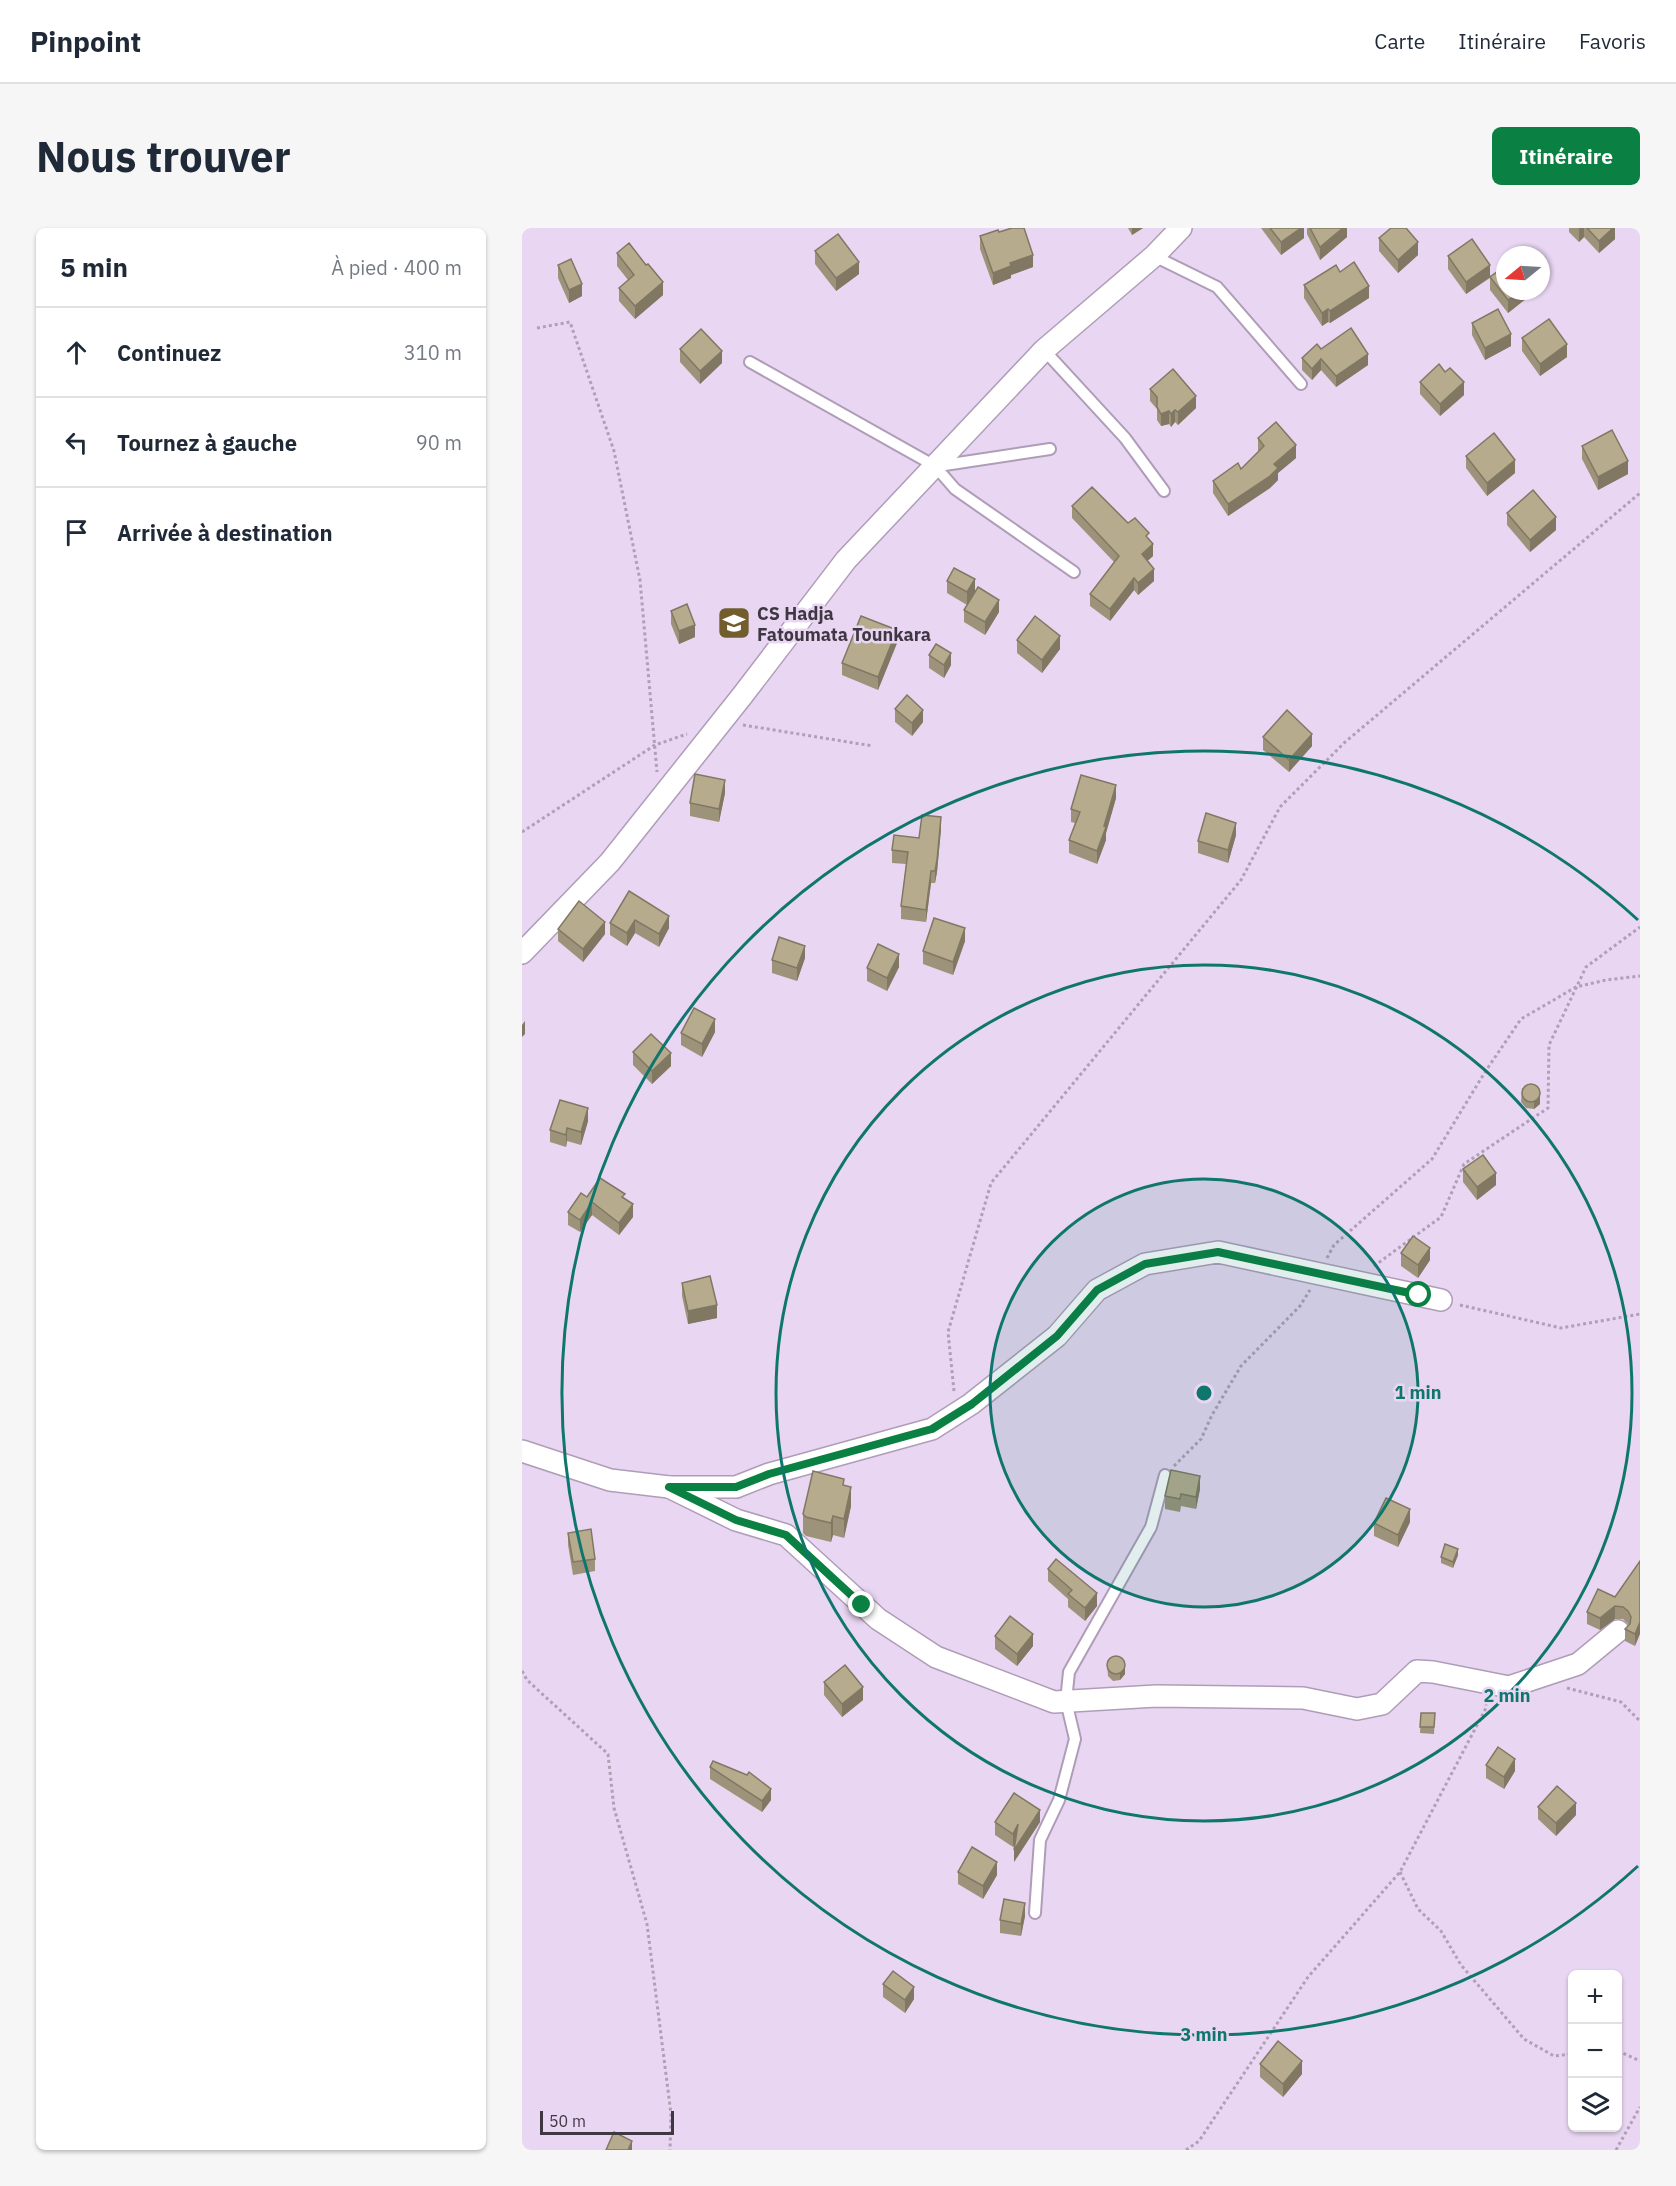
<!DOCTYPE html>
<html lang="fr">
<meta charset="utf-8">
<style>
body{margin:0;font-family:"IBM Plex Sans",sans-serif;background:#f6f6f7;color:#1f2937}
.controls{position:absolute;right:18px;bottom:18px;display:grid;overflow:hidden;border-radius:9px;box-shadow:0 2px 4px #0004}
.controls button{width:54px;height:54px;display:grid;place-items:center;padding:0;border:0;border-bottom:2px solid #e0e1e3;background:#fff;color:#1f2937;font:30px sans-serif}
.compass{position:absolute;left:974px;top:18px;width:54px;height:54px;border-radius:50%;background:#fff;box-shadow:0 2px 4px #0004;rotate:252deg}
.scale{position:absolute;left:18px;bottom:15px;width:134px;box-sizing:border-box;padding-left:6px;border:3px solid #3f3843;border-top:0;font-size:16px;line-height:21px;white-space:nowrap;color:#3f3843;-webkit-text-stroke:4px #e9d6f2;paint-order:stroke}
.stop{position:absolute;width:18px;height:18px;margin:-14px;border:4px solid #0b8043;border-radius:50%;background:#fff}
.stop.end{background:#0b8043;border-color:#fff;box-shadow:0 2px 6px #0008}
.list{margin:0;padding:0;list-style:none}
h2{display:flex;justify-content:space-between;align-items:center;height:78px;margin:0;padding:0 24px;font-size:26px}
h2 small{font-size:20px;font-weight:400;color:#747a83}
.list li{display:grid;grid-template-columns:39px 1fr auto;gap:18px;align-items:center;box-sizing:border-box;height:90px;padding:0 24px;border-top:2px solid #e0e1e3}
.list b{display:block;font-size:22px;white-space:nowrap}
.list em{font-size:20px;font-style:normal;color:#747a83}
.icon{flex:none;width:33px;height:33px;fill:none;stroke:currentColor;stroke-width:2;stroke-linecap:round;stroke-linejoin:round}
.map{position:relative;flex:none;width:1118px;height:1922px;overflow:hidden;border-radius:9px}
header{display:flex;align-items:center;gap:36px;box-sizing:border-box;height:84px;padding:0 30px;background:#fff;border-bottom:2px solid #e0e1e3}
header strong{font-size:28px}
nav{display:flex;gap:33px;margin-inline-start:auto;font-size:21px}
.intro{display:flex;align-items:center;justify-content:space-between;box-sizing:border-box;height:144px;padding:0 36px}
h1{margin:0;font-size:42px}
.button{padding:15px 27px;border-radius:9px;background:#0b8043;color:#fff;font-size:21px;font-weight:700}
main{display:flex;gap:36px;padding:0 36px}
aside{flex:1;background:#fff;border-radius:9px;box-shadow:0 2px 4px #0004}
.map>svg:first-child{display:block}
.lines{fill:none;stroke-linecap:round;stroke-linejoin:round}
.lane-casing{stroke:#af9db8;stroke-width:14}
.street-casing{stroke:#af9db8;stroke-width:24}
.path{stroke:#afa0b6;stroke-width:3;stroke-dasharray:3 3;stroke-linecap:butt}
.lane{stroke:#fff;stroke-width:10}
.street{stroke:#fff;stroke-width:21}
.wall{fill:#9d937a}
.shaded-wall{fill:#807863}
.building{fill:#b7ab8e;stroke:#807863;stroke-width:1.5}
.route{stroke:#0b8043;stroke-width:8}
.ring{fill:none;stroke:#0f766e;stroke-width:3}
.labels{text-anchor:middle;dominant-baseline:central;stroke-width:5;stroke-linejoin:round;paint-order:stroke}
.poi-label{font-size:18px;font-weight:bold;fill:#3f3843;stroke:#e9d6f2;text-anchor:start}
.centre{fill:#0f766e;stroke:#e9d6f2;stroke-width:3}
.ring-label{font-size:18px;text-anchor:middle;font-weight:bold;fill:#0f766e;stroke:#e9d6f2;stroke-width:5;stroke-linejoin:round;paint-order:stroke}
</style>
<header>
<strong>Pinpoint</strong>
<nav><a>Carte</a><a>Itinéraire</a><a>Favoris</a></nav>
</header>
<div class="intro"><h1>Nous trouver</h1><a class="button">Itinéraire</a></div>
<main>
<aside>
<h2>5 min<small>À pied · 400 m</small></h2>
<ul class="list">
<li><svg class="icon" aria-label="ahead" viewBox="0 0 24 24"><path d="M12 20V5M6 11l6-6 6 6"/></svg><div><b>Continuez</b></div><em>310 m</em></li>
<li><svg class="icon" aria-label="left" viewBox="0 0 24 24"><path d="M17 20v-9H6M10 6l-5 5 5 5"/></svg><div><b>Tournez à gauche</b></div><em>90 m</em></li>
<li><svg class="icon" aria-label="arrive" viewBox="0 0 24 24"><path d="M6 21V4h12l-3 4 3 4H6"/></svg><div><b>Arrivée à destination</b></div></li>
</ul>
</aside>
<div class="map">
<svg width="1118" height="1922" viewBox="0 0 1118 1922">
<rect width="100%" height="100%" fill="#e9d6f2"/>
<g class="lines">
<g class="lane-casing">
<g id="lane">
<polyline points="632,28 695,59 779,156"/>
<polyline points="522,122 603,210 642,263"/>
<polyline points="228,134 413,238 433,261 552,344"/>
<polyline points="416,238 528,221"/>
<polyline points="513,1685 518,1612 537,1572 553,1511 544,1473 547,1444 629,1299 643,1247"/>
</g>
</g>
<g class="street-casing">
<g id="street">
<polyline points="0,725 88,634 220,468 324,332 522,122 632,28 659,0"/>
<polyline points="0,1223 88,1252 147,1259 214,1259 247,1246 410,1201 449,1176 535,1108 575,1062 623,1036 696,1024 919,1072"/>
<polyline points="147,1259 214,1292 264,1307 356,1391 414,1429 532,1474 634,1468 781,1470 835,1481 860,1476 895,1443 911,1444 987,1459 1056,1436 1096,1403"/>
</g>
</g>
<g class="path">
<polyline points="15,100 48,94 92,223 118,352 135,544"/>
<polyline points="221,497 351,518"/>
<polyline points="0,604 133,517 165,506"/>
<polyline points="805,1030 812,1017 910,931 963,844 999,791 1054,759 1084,752 1118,748"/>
<polyline points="852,1038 919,989 942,936 1026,880 1027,817 1064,739 1118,699"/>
<polyline points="938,1077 1039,1100 1118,1086"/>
<polyline points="432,1163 426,1104 469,955 719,652 758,579 822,515 1118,265"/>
<polyline points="652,1238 679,1211 690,1187 719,1138 778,1078 788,1062"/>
<polyline points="0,1443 5,1452 86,1526 92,1580 125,1696 149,1886 148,1922"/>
<polyline points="1045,1460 1099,1474 1118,1493"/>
<polyline points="878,1644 896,1681 919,1703 939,1737 1002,1811 1032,1828 1050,1826"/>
<polyline points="1096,1823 1118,1833"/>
<polyline points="664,1922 677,1913 786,1749 878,1644 964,1480 964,1475"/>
<polyline points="1094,1922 1118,1879"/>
</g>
<use href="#lane" class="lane"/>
<use href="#street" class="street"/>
</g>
<g class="wall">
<polygon points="606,0 621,0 610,7"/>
<polygon points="739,0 782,0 782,10 759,27"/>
<polygon points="785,0 825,0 825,9 798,32 785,6"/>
<polygon points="1047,0 1093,0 1093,11 1077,25 1062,9 1057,14 1047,4"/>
<polygon points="477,4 511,39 489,47 489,50 471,57 458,21 458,8"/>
<polygon points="857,10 896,27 876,45 857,23"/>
<polygon points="293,23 337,46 314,63 293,36"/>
<polygon points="95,25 124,37 141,67 113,91 97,73 97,60 106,52 95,38"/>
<polygon points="926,28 968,49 1010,63 1010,66 986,85 968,62 968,50 944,66 926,41"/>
<polygon points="36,37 60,68 47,75 36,50"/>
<polygon points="818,44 847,70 808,95 806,94 800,98 782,70 782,57"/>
<polygon points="950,95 989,118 963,132 950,107"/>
<polygon points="1000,110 1045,129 1018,148 1000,123"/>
<polygon points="158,121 200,135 178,156 158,134"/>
<polygon points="799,121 846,137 814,159 799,142 790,152 780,142 780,130"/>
<polygon points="898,154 942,167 918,188 898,166"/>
<polygon points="628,161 674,180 656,197 653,194 649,199 647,196 639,198 635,192 635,181 628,173"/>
<polygon points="736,210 774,230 756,245 756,252 748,260 706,288 691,265 691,253 719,241 736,224"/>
<polygon points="1060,218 1106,246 1076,262 1060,231"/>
<polygon points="944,228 993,245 965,268 944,240"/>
<polygon points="550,278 606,295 627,312 631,328 625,333 632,353 616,367 612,362 588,393 568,378 568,366 592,334 550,290"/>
<polygon points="985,285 1034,302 1008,324 985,297"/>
<polygon points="425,353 453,364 477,384 463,407 442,394 442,382 445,377 425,365"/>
<polygon points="149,383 173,409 157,416 149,396"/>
<polygon points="495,412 538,421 520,445 495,425"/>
<polygon points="375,415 356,462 320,447 320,435"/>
<polygon points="407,427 429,437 422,450 407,440"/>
<polygon points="373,481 401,494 390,508 373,494"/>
<polygon points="741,509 790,518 767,544 741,522"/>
<polygon points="203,565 197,594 168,588 168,575"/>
<polygon points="594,570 584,605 584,612 575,636 547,625 547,612 553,595 549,594 549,581"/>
<polygon points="419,601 415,644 413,655 409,655 404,694 379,691 379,678 384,636 370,635 370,622 397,610"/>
<polygon points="714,607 706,635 676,625 676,613"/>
<polygon points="107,663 147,700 137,719 113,705 105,718 88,707 88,695"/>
<polygon points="36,701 83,706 61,734 36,713"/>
<polygon points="443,713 431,747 401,736 401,723"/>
<polygon points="283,730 275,753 250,745 250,732"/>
<polygon points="377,739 365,763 345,753 345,740"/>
<polygon points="193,804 180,829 159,817 159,805"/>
<polygon points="111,824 149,838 130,856 111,837"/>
<polygon points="1000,860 1018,876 1012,881 1004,880 999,874"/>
<polygon points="66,893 59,917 45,913 44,919 28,914 28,902"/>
<polygon points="941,941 974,957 955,972 941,954"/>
<polygon points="65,969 103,970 111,989 97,1007 70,987 58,1004 46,997 46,984"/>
<polygon points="879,1025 908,1032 896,1050 879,1038"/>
<polygon points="160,1055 195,1090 166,1096 160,1068"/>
<polygon points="322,1257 329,1278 322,1310 311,1307 309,1314 284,1308 281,1305 281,1286"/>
<polygon points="678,1261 674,1281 659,1278 658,1284 643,1281 643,1268"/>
<polygon points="888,1294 876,1319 852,1308 852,1295"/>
<polygon points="46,1305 73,1331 73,1343 51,1347 46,1317"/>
<polygon points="936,1327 931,1340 919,1335 919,1329"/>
<polygon points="1118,1333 1113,1418 1103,1413 1103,1401 1107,1397 1101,1391 1093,1391 1078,1402 1065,1396 1065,1384 1093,1369"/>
<polygon points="526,1341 575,1378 563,1393 546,1379 546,1371 526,1353"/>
<polygon points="473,1408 511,1418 495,1438 473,1421"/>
<polygon points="585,1435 603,1446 598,1452 591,1453 586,1448"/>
<polygon points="302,1454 341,1472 320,1489 302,1467"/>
<polygon points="899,1485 913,1485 912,1506 898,1505"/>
<polygon points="964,1537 993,1543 982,1561 964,1550"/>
<polygon points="188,1539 249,1572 240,1584 188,1551"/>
<polygon points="1016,1579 1054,1587 1034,1608 1016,1591"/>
<polygon points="473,1594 518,1594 492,1634 493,1615 491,1619 473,1607"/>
<polygon points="436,1644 475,1647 461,1671 436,1656"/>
<polygon points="503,1688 499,1708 478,1705 478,1692"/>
<polygon points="361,1756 392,1771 383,1785 361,1769"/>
<polygon points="738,1836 780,1846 761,1869 738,1849"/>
</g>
<g class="shaded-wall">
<polygon points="610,0 621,0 610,7"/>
<polygon points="779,0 782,0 782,10 759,27 759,14"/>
<polygon points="821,0 825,0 825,9 798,32 798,19"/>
<polygon points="1058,0 1062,0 1062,9 1057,14 1057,1"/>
<polygon points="1091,0 1093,0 1093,11 1077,25 1077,13"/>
<polygon points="896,14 896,27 876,45 876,32"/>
<polygon points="511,27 511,39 489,47 489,50 471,57 471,45 488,35"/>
<polygon points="337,34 337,46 314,63 314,50"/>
<polygon points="968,37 968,49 944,66 944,54"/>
<polygon points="141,54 141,67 113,91 113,78"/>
<polygon points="60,56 60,68 47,75 47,62"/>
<polygon points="847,58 847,70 808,95 808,83"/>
<polygon points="998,63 1010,63 1010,66 986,85 986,72"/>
<polygon points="806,81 806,94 800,98 800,85"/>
<polygon points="989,106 989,118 963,132 963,120"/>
<polygon points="1045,116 1045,129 1018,148 1018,136"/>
<polygon points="200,123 200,135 178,156 178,143"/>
<polygon points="846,126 846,137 814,159 814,148"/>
<polygon points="799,131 799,142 790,152 790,141"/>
<polygon points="942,154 942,167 918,188 918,176"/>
<polygon points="674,168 674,180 656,197 656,184"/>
<polygon points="653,182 653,194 649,199 649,186"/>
<polygon points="647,183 647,196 639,198 639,186"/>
<polygon points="774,217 774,230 756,245 756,252 748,260 706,288 706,276"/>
<polygon points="993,232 993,245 965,268 965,255"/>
<polygon points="1106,233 1106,246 1076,262 1076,249"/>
<polygon points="1034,289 1034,302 1008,324 1008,312"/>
<polygon points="631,316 631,328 620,338 620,326"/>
<polygon points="632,341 632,353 616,367 616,355"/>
<polygon points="612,350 612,362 588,393 588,381"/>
<polygon points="453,351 453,364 445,377 445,364"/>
<polygon points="477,372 477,384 463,407 463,394"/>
<polygon points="173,397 173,409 157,416 157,403"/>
<polygon points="375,402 375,415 356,462 356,449"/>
<polygon points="538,408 538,421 520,445 520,432"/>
<polygon points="429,425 429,437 422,450 422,437"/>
<polygon points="401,482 401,494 390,508 390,495"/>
<polygon points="790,506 790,518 767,544 767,532"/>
<polygon points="203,552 203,565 197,594 197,581"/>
<polygon points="594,557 594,570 584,605 584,612 575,636 575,623"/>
<polygon points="419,589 419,601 415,644 413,655 413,643"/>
<polygon points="714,595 714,607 706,635 706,622"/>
<polygon points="409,643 409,655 404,694 404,682"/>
<polygon points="147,688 147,700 137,719 137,706"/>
<polygon points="113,692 113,705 105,718 105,705"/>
<polygon points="83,694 83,706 61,734 61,721"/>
<polygon points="443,700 443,713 431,747 431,734"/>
<polygon points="283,718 283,730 275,753 275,740"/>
<polygon points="377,726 377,739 365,763 365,750"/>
<polygon points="193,791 193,804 180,829 180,816"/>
<polygon points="3,793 3,806 0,809 0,797"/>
<polygon points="149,825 149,838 130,856 130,843"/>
<polygon points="1018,862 1018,876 1012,881 1012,874"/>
<polygon points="66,880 66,893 59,917 59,904"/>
<polygon points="45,900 45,913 44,919 44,907"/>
<polygon points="974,945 974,957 955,972 955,959"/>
<polygon points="70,974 70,987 58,1004 58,992"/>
<polygon points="111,976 111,989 97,1007 97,995"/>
<polygon points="908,1020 908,1032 896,1050 896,1037"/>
<polygon points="195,1077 195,1090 166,1096 166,1083"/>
<polygon points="678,1248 678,1261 674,1281 674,1269"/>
<polygon points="329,1259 329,1278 322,1310 322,1291"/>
<polygon points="888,1281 888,1294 876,1319 876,1307"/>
<polygon points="311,1288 311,1307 309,1314 309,1295"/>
<polygon points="936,1321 936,1327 931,1340 931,1334"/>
<polygon points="575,1365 575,1378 563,1393 563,1380"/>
<polygon points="1093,1378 1093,1391 1078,1402 1078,1390"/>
<polygon points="1118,1394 1118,1406 1113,1418 1113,1406"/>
<polygon points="511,1406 511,1418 495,1438 495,1426"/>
<polygon points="603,1440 603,1446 598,1452 598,1445"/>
<polygon points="341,1459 341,1472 320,1489 320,1476"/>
<polygon points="993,1531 993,1543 982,1561 982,1549"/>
<polygon points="249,1561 249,1572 240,1584 240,1573"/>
<polygon points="1054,1575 1054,1587 1034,1608 1034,1595"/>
<polygon points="518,1582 518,1594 492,1634 492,1622"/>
<polygon points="496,1596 496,1609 491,1619 491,1606"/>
<polygon points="475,1634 475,1647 461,1671 461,1658"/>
<polygon points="503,1675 503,1688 499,1708 499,1696"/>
<polygon points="392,1759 392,1771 383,1785 383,1772"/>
<polygon points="780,1833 780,1846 761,1869 761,1856"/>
<polygon points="110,1913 110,1922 106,1922"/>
</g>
<g class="building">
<polygon points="490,0 502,0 511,27 488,35 489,38 471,45 458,8 476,2 477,4"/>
<polygon points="748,0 779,0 759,14"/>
<polygon points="788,0 821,0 798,19"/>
<polygon points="869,0 884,0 896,14 876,32 857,10"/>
<polygon points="1065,0 1091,0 1077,13"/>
<polygon points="316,6 337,34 314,50 293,23"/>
<polygon points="950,11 968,37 944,54 926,28"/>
<polygon points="107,15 124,37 126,36 141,54 113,78 97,60 112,47 95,25"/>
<polygon points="49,31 60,56 47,62 36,37"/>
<polygon points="832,34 847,58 808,83 806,81 800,85 782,57 814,37 818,44"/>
<polygon points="983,38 983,63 998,63 986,72 968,49"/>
<polygon points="976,81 989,106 963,120 950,95"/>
<polygon points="1027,91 1045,116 1018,136 1000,110"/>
<polygon points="829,100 846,126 814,148 799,131 790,141 780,130 795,116 799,121"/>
<polygon points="179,101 200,123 178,143 158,121"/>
<polygon points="917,136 923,144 928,140 942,154 918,176 898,154"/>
<polygon points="651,141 674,168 656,184 653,182 649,186 647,183 639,186 635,179 635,169 628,161"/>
<polygon points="754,194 774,217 752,236 756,240 748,248 706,276 691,253 716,235 719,241 742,218 736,210"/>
<polygon points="1090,202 1106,233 1076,249 1060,218"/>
<polygon points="972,205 993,232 965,255 944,228"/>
<polygon points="570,259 606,295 613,290 627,305 624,308 631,316 620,326 632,341 616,355 612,350 588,381 568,366 597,328 550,278"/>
<polygon points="1011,262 1034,289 1008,312 985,285"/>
<polygon points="432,340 453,351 445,364 425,353"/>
<polygon points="456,359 477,372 463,394 442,382"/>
<polygon points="165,376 173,397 157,403 149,383"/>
<polygon points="339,388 375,402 356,449 320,435"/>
<polygon points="513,388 538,408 520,432 495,412"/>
<polygon points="414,416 429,425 422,437 407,427"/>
<polygon points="385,467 401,482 390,495 373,481"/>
<polygon points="765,482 790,506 767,532 741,509"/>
<polygon points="173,546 203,552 197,581 168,575"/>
<polygon points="559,547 594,557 582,598 584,599 575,623 547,612 558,584 549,581"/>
<polygon points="684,585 714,595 706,622 676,613"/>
<polygon points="400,587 419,589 415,632 413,643 409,643 404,682 379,678 386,624 370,622 372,607 397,610"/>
<polygon points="107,663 147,688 137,706 113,692 105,705 88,695"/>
<polygon points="57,673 83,694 61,721 36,701"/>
<polygon points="412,690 443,700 431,734 401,723"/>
<polygon points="257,709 283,718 275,740 250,732"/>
<polygon points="356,716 377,726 365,750 345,740"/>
<polygon points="172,780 193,791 180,816 159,805"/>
<polygon points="129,806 149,825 130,843 111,824"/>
<circle cx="1009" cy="865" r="9"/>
<polygon points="38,872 66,880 59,904 45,900 44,907 28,902"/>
<polygon points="961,927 974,945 955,959 941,941"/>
<polygon points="78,950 103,966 100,969 111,976 97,995 70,974 58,992 46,984 59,965 65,969"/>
<polygon points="891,1008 908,1020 896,1037 879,1025"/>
<polygon points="188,1048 195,1077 166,1083 160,1055"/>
<polygon points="649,1242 678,1248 674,1269 659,1266 658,1271 643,1268"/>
<polygon points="291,1243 322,1251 321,1257 329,1259 322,1291 311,1288 309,1295 284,1289 281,1286"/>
<polygon points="864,1270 888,1281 876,1307 852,1295"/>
<polygon points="69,1301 73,1331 51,1334 46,1305"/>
<polygon points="923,1316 936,1321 931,1334 919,1329"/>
<polygon points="534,1331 575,1365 563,1380 546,1366 550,1362 526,1341"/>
<polygon points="1118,1333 1118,1394 1113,1406 1103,1401 1108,1396 1109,1389 1106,1383 1101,1379 1093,1378 1078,1390 1065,1384 1076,1361 1093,1369"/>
<polygon points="488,1388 511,1406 495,1426 473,1408"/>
<circle cx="594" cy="1437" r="9"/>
<polygon points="323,1437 341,1459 320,1476 302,1454"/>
<polygon points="899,1485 913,1485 912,1499 898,1499"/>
<polygon points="976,1519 993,1531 982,1549 964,1537"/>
<polygon points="191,1533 225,1547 227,1544 249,1561 240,1573 188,1539"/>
<polygon points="1035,1558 1054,1575 1034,1595 1016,1579"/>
<polygon points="492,1565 518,1582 492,1622 496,1596 491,1606 473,1594"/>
<polygon points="450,1619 475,1634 461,1658 436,1644"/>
<polygon points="482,1671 503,1675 499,1696 478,1692"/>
<polygon points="371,1743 392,1759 383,1772 361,1756"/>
<polygon points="756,1813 780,1833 761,1856 738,1836"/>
<polygon points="92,1904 110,1913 106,1922 84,1922"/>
</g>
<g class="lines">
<polyline class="route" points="340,1377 264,1307 214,1292 147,1259 214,1259 247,1246 410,1201 450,1176 535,1108 575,1062 623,1036 696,1024 897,1067"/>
</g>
<circle cx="682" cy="1165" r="214" fill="#0f766e" fill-opacity=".12"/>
<g class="ring">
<circle cx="682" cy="1165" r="214"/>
<circle cx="682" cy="1165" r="428"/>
<path d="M1116 1638A642 642 0 1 1 1116 692"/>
</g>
<defs>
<g id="school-square" transform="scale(1.725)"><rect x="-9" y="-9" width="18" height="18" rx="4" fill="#725e2d" stroke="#e9d6f2"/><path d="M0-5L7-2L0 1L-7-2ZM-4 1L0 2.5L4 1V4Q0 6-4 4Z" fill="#fff"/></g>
</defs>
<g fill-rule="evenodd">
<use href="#school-square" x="212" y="395"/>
</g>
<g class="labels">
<g class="poi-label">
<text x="235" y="385">CS Hadja<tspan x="235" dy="21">Fatoumata Tounkara</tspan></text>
</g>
</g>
<circle cx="682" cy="1165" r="9" class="centre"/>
<g class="ring-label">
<text x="896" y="1171">1 min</text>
<text x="985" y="1474">2 min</text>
<text x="682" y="1813">3 min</text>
</g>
</svg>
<div class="controls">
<button>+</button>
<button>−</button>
<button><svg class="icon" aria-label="layers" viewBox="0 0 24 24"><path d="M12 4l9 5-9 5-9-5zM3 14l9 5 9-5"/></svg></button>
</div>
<svg class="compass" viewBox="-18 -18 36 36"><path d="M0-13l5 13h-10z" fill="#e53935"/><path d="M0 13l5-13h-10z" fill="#747a83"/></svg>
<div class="scale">50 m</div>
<div class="stop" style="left:897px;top:1067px"></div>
<div class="stop end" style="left:340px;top:1377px"></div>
</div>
</main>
